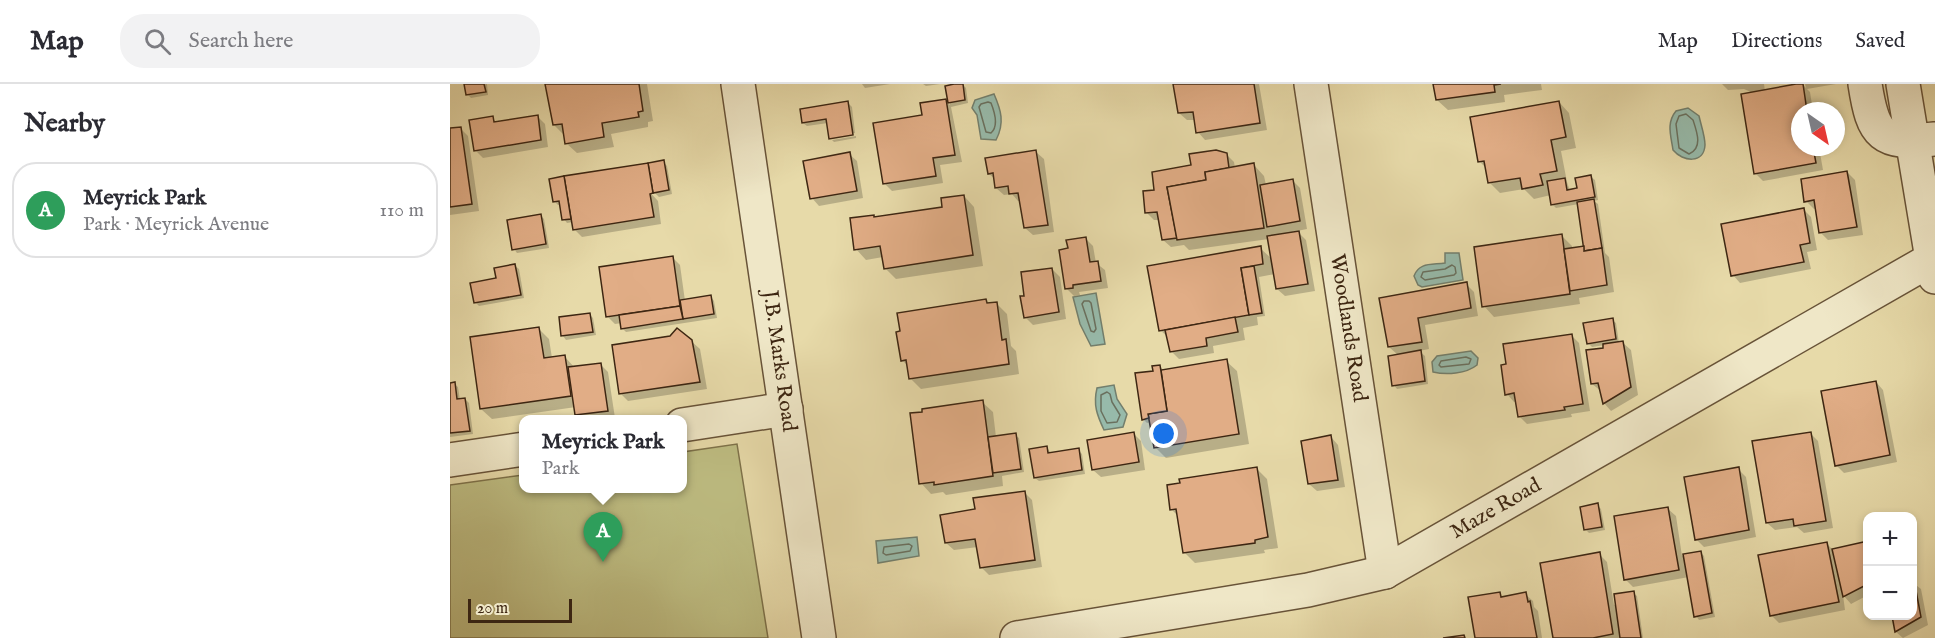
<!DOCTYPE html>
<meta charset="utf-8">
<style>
body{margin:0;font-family:"IM FELL English",serif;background:#f2f2f3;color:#2b2b33}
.controls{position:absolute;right:18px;bottom:18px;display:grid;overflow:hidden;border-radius:12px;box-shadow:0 3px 9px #0003}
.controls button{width:54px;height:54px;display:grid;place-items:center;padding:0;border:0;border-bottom:2px solid #e1e1e2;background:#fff;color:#2b2b33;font:30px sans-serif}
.compass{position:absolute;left:1341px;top:18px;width:54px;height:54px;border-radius:50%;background:#fff;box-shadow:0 3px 9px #0003;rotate:146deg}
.scale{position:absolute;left:18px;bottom:15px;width:104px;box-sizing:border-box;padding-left:6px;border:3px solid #3d2612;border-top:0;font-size:16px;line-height:21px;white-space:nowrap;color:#3d2612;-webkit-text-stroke:4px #efe7c7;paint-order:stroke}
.you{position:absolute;left:714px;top:350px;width:21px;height:21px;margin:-15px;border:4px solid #fff;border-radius:50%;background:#1a73e8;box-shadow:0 0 0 9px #1a73e833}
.badge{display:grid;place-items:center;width:39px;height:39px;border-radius:50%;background:#8f2418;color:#fff;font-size:20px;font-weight:700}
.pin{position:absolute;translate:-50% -50px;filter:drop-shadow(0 2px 3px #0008)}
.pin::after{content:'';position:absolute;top:32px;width:21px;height:18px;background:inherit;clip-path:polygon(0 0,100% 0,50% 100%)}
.popup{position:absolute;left:69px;top:331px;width:168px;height:78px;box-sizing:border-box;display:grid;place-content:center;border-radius:12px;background:#fff;filter:drop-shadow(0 2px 4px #0005);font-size:20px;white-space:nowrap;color:#7c7c81}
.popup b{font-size:22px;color:#2b2b33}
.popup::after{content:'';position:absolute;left:50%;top:100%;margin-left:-12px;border:12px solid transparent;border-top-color:#fff}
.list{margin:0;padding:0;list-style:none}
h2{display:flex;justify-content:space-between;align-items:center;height:78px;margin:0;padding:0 24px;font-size:26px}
h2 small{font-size:20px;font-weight:400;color:#7c7c81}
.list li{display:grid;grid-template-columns:39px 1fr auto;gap:18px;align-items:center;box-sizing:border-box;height:96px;margin:0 12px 12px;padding:0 12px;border:2px solid #e1e1e2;border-radius:24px}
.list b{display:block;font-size:22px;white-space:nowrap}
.list p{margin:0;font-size:20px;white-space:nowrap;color:#7c7c81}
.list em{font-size:20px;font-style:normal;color:#7c7c81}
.icon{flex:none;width:33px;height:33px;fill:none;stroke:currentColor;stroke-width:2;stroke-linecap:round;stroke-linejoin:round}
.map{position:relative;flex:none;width:1485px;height:554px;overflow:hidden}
header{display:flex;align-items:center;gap:36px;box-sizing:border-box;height:84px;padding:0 30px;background:#fff;border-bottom:2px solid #e1e1e2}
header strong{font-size:28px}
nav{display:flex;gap:33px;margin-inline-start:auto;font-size:21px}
.search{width:420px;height:54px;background:#f2f2f3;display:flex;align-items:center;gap:15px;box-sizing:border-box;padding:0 21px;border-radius:24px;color:#7c7c81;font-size:22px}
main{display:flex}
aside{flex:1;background:#fff}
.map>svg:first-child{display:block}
.green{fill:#bebd82;stroke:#7e724a;stroke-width:1.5}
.water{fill:#97baaa;stroke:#737f6d;stroke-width:1.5}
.shadow{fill:#0003}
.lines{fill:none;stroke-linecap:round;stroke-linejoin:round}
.shore{stroke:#6a705e;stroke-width:1.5}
.building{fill:#e1ad86;stroke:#3d2612;stroke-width:1.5}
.minor-casing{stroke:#685338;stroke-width:36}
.tertiary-casing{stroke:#685338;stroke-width:36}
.minor{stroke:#efe7c7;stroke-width:33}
.tertiary{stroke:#efe7c7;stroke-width:33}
.labels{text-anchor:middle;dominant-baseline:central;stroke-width:6;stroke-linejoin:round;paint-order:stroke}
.street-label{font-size:21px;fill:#3d2612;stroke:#efe7c7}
</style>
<header>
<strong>Map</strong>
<div class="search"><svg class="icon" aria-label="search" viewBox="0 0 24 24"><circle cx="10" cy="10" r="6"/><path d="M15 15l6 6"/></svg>Search here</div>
<nav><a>Map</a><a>Directions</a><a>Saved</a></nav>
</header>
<main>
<aside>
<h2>Nearby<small></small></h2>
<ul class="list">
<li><span class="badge" style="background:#2e9e5b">A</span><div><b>Meyrick Park</b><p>Park · Meyrick Avenue</p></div><em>110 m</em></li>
</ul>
</aside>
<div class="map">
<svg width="1485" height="554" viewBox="0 0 1485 554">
<rect width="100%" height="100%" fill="#e7daa9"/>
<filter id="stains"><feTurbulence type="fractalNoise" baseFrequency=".00333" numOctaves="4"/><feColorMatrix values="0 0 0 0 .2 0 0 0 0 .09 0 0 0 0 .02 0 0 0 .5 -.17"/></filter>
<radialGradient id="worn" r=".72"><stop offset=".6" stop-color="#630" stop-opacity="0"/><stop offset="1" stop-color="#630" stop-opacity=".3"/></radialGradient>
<polygon class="green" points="287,360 318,554 0,554 0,401 73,391 74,404 232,404 233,368"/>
<g class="water">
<path d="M544 10C551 26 555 39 546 56L531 55 527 31 522 24 525 16Z"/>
<path d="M1238 24 1249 32C1251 41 1255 52 1255 61 1254 80 1233 78 1223 66 1221 52 1216 39 1226 27Z"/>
<path d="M995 169H1009L1013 196 972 203 968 201 964 192C969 178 982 181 995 179Z"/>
<polygon points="646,209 655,260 641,262 630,240 623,213"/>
<path d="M1021 267 1028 274 1027 281C1016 290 996 291 983 288L982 278 987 272Z"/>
<path d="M664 301 667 315 677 330 673 343 654 346C647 331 643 321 647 304Z"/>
<polygon points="467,453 469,472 428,479 426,457"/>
</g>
<g class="shadow">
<polygon points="16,0 37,0 38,11 21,14 17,10"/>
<polygon points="97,0 197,0 203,37 198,38 198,43 161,50 164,63 127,69 116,59 115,52 104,41"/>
<polygon points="412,0 440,0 415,4"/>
<polygon points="473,0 490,0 476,2"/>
<polygon points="512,0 516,4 518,19 501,23 512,78 490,81 493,99 442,107 434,99 474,33 495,17 500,21 497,3"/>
<polygon points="725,0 809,0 817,46 755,56 748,48 746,36 737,36 729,29"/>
<polygon points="985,0 1091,0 1092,6 1054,11 1055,18 998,26 987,16"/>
<polygon points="1272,0 1314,0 1315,7 1352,0 1356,4 1355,0 1386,0 1357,5 1360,8 1363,27 1350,27 1350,63 1369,63 1373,86 1313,97 1305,89 1303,9 1294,5 1278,6"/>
<polygon points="1109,18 1119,29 1126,64 1111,67 1117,98 1120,107 1129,105 1141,93 1145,96 1148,116 1144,117 1148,120 1155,169 1159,173 1164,208 1129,214 1130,220 1044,233 1034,222 1111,151 1122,162 1122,166 1135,164 1129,120 1106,124 1102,120 1101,111 1084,115 1074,105 1050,109 1039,98 1037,85 1029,77"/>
<polygon points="398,19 402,23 405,49 381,53 381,55 378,39 357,42 353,39"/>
<polygon points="87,32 95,40 98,63 33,74 25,66 42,34 47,39"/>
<polygon points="10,44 18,52 29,127 0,131 0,46"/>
<polygon points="406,52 406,54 384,58 382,56"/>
<polygon points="586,68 594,75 604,148 583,151 575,144 571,117 568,117 562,110 554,111 546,104 545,95 539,90 537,75"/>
<polygon points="399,70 407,77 413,114 369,122 362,114"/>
<polygon points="776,70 784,78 785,84 804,81 814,92 816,101 842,96 850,104 857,145 847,147 856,156 865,207 835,212 827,205 825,190 809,193 815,232 807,233 808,241 793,244 795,256 763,262 764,269 729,275 721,267 719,254 710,246 810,164 823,176 819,155 739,166 734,161 721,163 713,156 710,136 704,136 697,129 706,107 742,82"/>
<polygon points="213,78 217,82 222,110 209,113 199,103 197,105 208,117 211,140 132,153 124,145 123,138 117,139 114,135 111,120 108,121 104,117 101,96"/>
<polygon points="1397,88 1405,96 1413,151 1378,156 1371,149 1367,124 1364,125 1356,117"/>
<polygon points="514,112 524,123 533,182 446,195 435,184 433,173 416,176 406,165 424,132 426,135 493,124"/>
<polygon points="1353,125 1361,133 1367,166 1357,168 1361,185 1290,199 1283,191"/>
<polygon points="91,132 94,135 99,164 67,169 64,165"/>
<polygon points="635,154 643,162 646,179 655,186 658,204 629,208 630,211 624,212 616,204 619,166"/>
<polygon points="222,173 230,181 235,217 261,213 264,217 267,234 176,248 172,244 172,239 165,240 158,233"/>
<polygon points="65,182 69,185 74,214 29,222 25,218 48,195"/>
<polygon points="602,185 610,193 616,235 583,241 575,233 576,213"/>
<polygon points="1016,200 1024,208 1028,232 975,241 979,265 969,267 975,272 978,300 947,305 944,301 948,271 939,263 931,215"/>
<polygon points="535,217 539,220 546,219 557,230 561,262 566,267 569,290 471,305 460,294 459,283 452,276"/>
<polygon points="139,230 143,234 146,251 116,256 113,252 110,235"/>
<polygon points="1162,236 1166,239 1169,259 1173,259 1181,266 1188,311 1161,327 1154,319 1151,307 1142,300 1155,265 1155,261 1142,263 1138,259"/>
<polygon points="89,245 99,255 102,274 114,272 125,284 150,280 158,288 165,334 132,336 127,331 126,323 42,335 31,325"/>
<polygon points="1121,251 1129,259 1140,327 1121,330 1122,333 1077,340 1069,332 1067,317 1064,318 1057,310"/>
<polygon points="241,257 250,265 257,305 178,317 170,309"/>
<polygon points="776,277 787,287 799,360 716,374 705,363 701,338 697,339 693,335 710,282 714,287"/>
<polygon points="1426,298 1433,306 1447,378 1394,389 1386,381"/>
<polygon points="0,300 4,300 8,303 10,316 15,315 19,319 23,350 0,353"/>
<polygon points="532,318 543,328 546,353 565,351 569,354 574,388 552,392 553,402 496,411 493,408 481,410 471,399 474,329"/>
<polygon points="683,349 691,357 695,386 651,393 643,386"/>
<polygon points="1360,349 1368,357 1383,444 1354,449 1347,443 1325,446 1317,439"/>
<polygon points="881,353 888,361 895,403 867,407 859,400"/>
<polygon points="597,363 601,370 628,366 632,370 635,390 589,397 585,394"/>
<polygon points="807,385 817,395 828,464 814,466 815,469 745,479 734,468 729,433 721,425"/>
<polygon points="1288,385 1296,393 1306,453 1254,463 1246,455"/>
<polygon points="574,408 582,416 592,483 539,491 531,483 528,463 504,466 496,459 527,426"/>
<polygon points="1147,421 1151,425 1155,446 1139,449 1135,445"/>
<polygon points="1218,425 1226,432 1232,472 1251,469 1254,472 1265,533 1249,536 1246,532 1239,493 1183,503 1175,495"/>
<polygon points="1418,458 1418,511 1401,520 1393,511 1395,526 1329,539 1321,531 1376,459 1383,466"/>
<polygon points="1149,470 1157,478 1164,521 1183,509 1187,512 1193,554 1104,554"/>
<polygon points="1462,498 1471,505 1478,541 1453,554 1446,548 1443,532 1462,532"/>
<polygon points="1050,510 1053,514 1075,510 1083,517 1084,523 1088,527 1092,554 1026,554"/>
</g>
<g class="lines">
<g class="shore">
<path d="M538 18 541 19C545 29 549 42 541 49L536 48 529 23 531 20Z"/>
<path d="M1236 30 1243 36C1247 48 1253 64 1239 70L1229 64 1226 40 1229 32Z"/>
<polygon points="1002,181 1005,183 1006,189 1004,191 975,196 971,193 973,188 995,185"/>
<polygon points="634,217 639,217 641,219 646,245 644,248 641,247 632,220"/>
<polygon points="1016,273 1021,275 1019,280 991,283 989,281 991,277"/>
<polygon points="657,308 660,310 662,318 670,331 667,338 657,339 651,327 651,311"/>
<polygon points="459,460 462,462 460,467 436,471 433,469 434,463"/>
</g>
</g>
<g class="building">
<polygon points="14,0 34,0 36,8 16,11"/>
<polygon points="95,0 189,0 193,27 188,28 189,33 152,39 154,53 115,60 112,40 103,41"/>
<polygon points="504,0 513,0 515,16 498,19 495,2"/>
<polygon points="723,0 804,0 810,39 746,49 743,28 728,29"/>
<polygon points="983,0 1051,0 1044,1 1045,8 986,16"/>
<polygon points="1346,0 1353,0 1357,27 1350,27 1350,63 1363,63 1366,79 1304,90 1291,10"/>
<polygon points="496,15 505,71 483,74 486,92 433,100 423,39 472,31 470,19"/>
<polygon points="398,17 403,51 379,55 376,35 352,39 350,25"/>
<polygon points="1109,17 1116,53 1101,56 1107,87 1090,90 1093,101 1072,105 1070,94 1038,99 1034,77 1028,78 1020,33"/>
<polygon points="88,31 91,56 24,67 19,36 43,32 44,38"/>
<polygon points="11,43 22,120 0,123 0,44"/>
<polygon points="586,66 598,141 574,144 568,109 559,110 558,102 545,104 543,89 538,90 535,74"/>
<polygon points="766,66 777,69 779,84 755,88 756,96 717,103 727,154 712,156 707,128 695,129 693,107 704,106 702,88 741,81 739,70"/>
<polygon points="400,68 407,107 360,115 353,77"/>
<polygon points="214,76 219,106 203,109 198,79"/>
<polygon points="198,79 203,109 200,110 204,133 123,146 114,92"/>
<polygon points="804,79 814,144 727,156 717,103 756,96 755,88"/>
<polygon points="1397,87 1407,143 1369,149 1364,116 1354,118 1351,95"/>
<polygon points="1141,91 1145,113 1101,121 1097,97 1115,94 1117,106 1127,104 1125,94"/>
<polygon points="114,92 121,135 112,136 109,117 103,118 99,95"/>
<polygon points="843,95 850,137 817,143 810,101"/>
<polygon points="514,111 523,171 434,185 430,162 404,166 400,134 424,131 424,133 492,123 491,114"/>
<polygon points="1144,115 1152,164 1134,167 1127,118"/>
<polygon points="1354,124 1360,159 1350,161 1354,178 1281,192 1271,140"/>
<polygon points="91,130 96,160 62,166 57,136"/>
<polygon points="849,147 858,200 826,205 817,152"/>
<polygon points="1112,150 1120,210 1032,223 1024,163"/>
<polygon points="636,153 640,178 648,177 651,197 623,201 623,204 615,205 609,166 618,164 616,156"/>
<polygon points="811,162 813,180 791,184 799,231 709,247 697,182"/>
<polygon points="1134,162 1134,167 1152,164 1157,201 1120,207 1114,165"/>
<polygon points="223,172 230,222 156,233 149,183"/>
<polygon points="65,180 71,211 24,219 20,199 46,194 44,184"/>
<polygon points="804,182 812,229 799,231 791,184"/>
<polygon points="602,184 609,228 574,234 570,212 574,212 571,188"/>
<polygon points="1017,198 1021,224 968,234 972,258 938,263 929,214"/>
<polygon points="261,211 264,230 233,235 230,216"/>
<polygon points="536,215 537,219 547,218 552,256 556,255 559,280 459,295 456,276 451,277 446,248 450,247 447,229"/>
<polygon points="230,222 233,235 171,245 169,231"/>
<polygon points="140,229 143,248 111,252 109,233"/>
<polygon points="785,233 788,248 756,254 757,262 720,268 715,246"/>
<polygon points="1163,234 1166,255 1137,260 1133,239"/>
<polygon points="89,243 94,274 115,271 121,312 30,325 20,253"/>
<polygon points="227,244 242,256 250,298 169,310 162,261 220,252"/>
<polygon points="1122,250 1133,320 1114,323 1115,326 1068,333 1064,309 1055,311 1051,281 1056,280 1053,260"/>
<polygon points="1173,257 1181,303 1153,320 1148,299 1141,300 1136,266 1153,264 1153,260"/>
<polygon points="971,266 975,297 942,302 938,272"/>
<polygon points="777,275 789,350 704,364 698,330 717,327 711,286"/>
<polygon points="151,279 158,327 125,331 118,283"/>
<polygon points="710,281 717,327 698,330 699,334 692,336 685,289 703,287 702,282"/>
<polygon points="1426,297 1440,371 1385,382 1371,307"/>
<polygon points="5,298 7,315 15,314 20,347 0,349 0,299"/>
<polygon points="533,316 543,392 484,401 484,398 469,400 460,329 472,328 472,325"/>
<polygon points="684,348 689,378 642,386 637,356"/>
<polygon points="1361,348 1376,437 1344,442 1343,435 1316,439 1302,357"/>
<polygon points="566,349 571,385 543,389 538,353"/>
<polygon points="881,351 888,396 858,400 851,357"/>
<polygon points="597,362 598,369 629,364 632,386 584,394 579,365"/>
<polygon points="807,383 818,453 805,456 805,459 733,469 726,425 720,426 717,401 730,399 729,395"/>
<polygon points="1289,383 1299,446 1245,456 1234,393"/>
<polygon points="575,407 585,476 530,484 525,455 495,459 490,431 525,425 523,414"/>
<polygon points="1148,419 1152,443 1134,446 1130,423"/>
<polygon points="1218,423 1229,486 1174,496 1164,432"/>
<polygon points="1418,457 1418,500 1393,513 1382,465"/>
<polygon points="1377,458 1389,518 1320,532 1308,471"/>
<polygon points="1251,467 1262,529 1244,533 1233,470"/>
<polygon points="1150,468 1163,550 1143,554 1103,554 1090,479"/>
<polygon points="1464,496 1471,533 1445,548 1442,532 1462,532"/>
<polygon points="1184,507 1191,554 1170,554 1164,510"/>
<polygon points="1050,508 1051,513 1076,508 1078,518 1080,517 1087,554 1025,554 1018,513"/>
<polygon points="1014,551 1015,554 993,554"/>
</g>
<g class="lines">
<g class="minor-casing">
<g id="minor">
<polyline points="861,0 935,488"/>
<path d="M1415 0C1423 52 1431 61 1485 55"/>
<polyline points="232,341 336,325"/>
<polyline points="0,376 74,365"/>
<polyline points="567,554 858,506 935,488 1482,175"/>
</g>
</g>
<g class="tertiary-casing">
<g id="tertiary">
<polyline points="288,0 369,554"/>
<polyline points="1453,0 1485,193"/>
</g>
</g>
<use href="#minor" class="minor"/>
<use href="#tertiary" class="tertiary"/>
</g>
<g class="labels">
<g class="street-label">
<text transform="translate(898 244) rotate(81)">Woodlands Road</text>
<text transform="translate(329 277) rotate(82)">J.B. Marks Road</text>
<text transform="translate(1046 425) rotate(-30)">Maze Road</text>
</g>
</g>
<rect width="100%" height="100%" filter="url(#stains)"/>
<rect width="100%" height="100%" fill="url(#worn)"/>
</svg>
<div class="controls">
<button>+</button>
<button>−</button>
</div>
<svg class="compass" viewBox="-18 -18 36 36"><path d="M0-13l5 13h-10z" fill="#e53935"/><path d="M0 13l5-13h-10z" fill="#7c7c81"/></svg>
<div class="scale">20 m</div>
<div class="you"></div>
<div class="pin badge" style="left:153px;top:478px;background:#2e9e5b">A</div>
<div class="popup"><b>Meyrick Park</b>Park</div>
</div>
</main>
